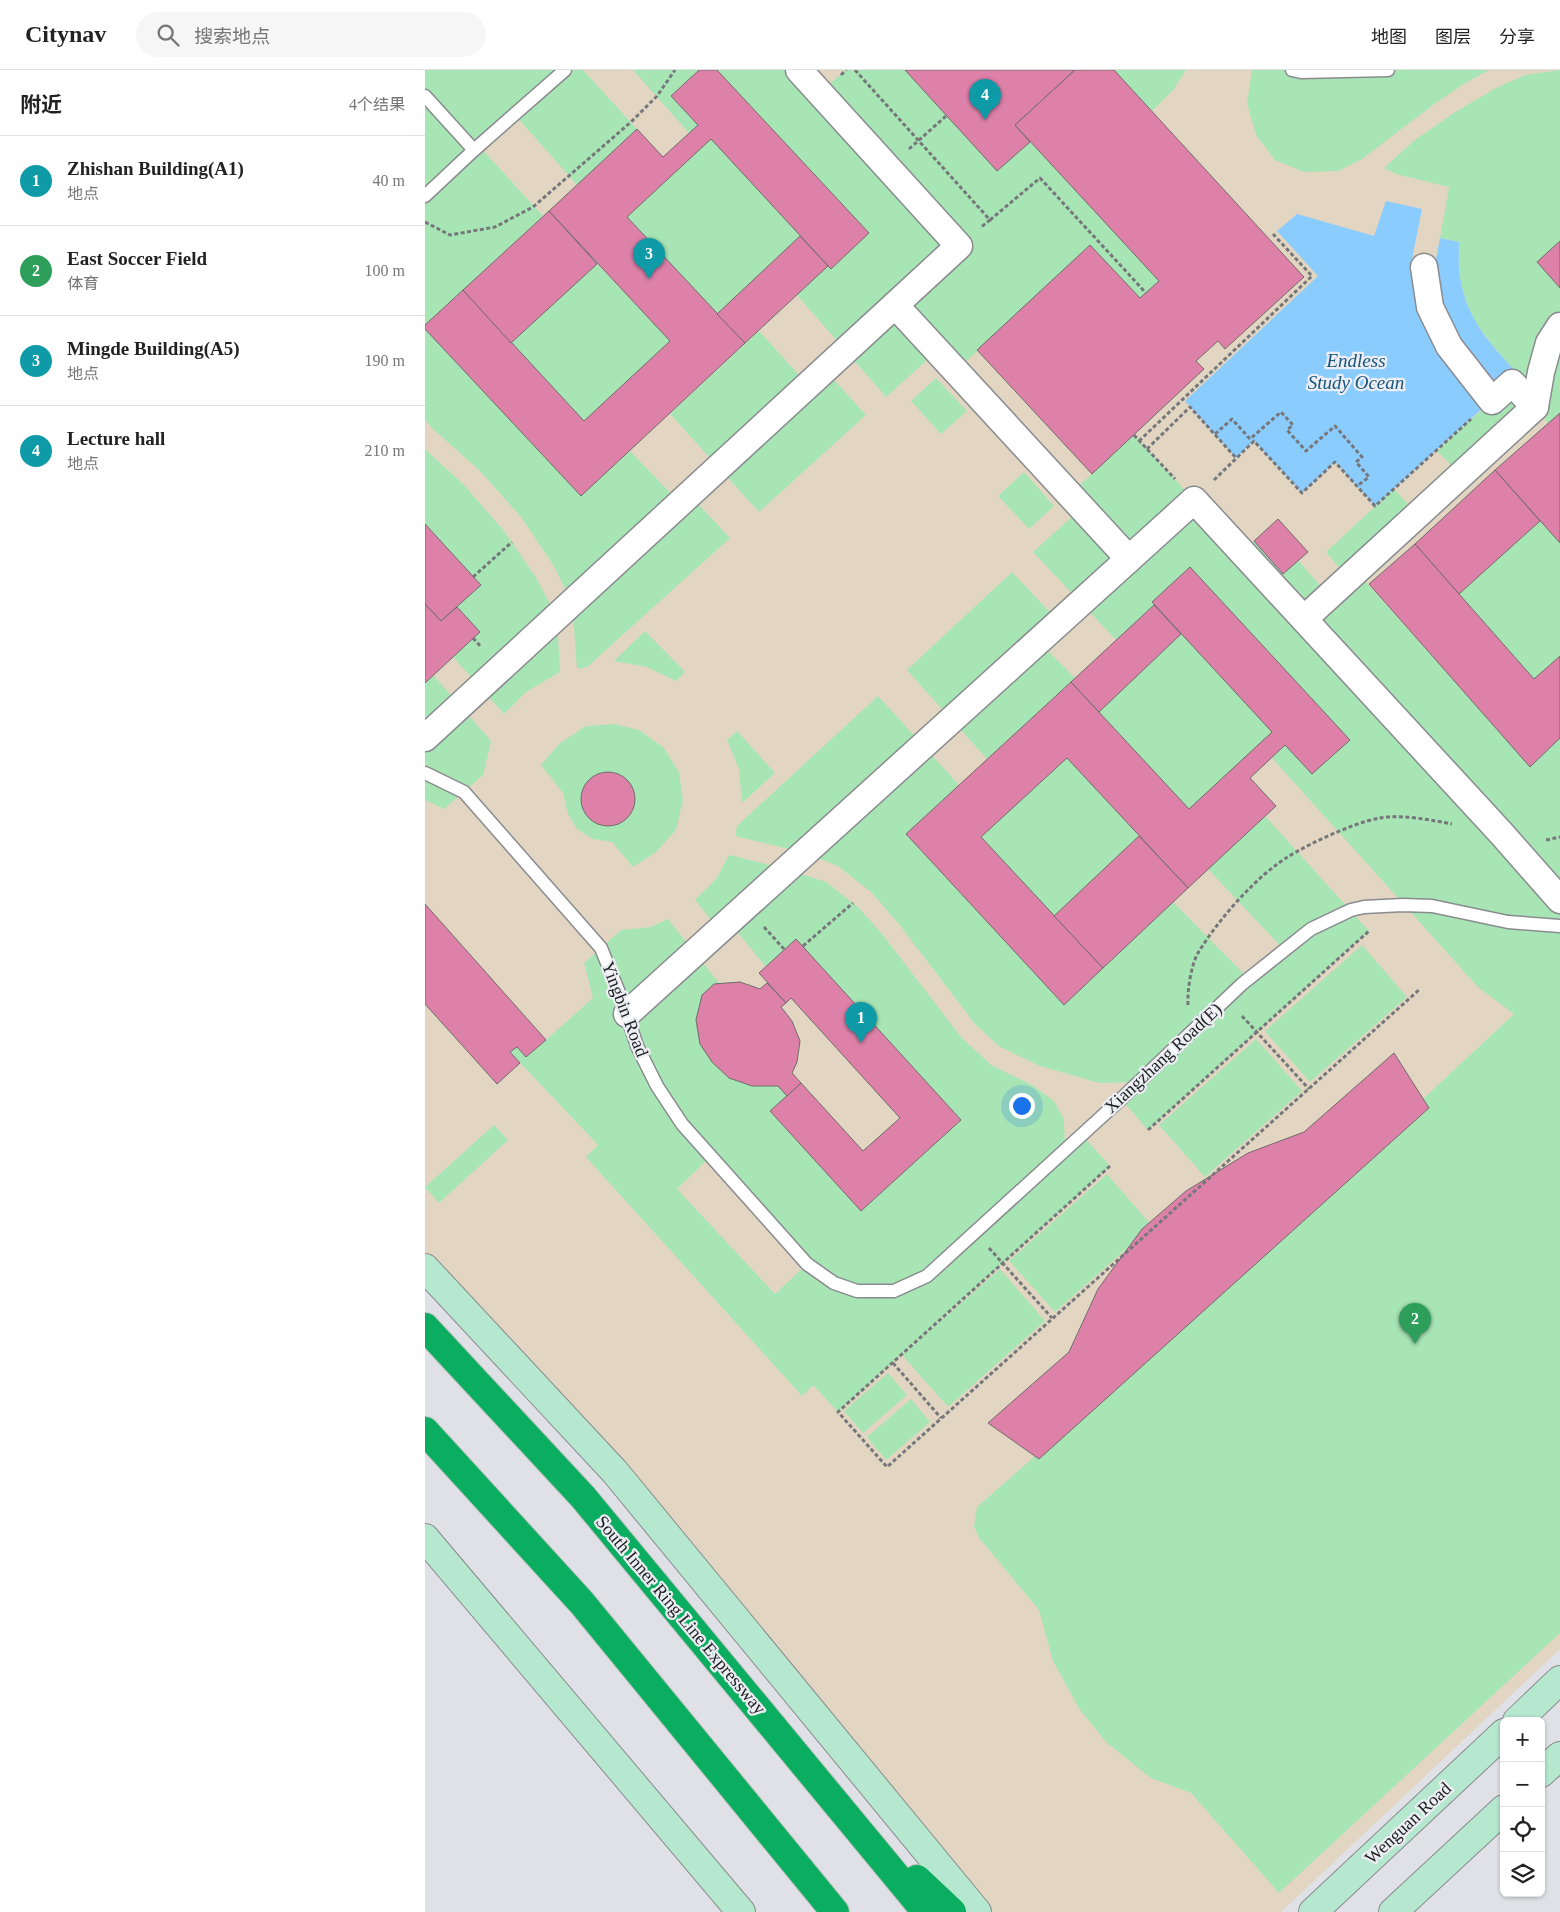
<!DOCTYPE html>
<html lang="zh">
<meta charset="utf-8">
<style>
body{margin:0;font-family:"Times New Roman","Noto Sans SC",serif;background:#f6f6f6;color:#222}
.controls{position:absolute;right:15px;bottom:15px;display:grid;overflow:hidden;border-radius:8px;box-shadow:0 1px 4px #0004}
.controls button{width:45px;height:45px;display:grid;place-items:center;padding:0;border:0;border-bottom:1px solid #e0e0e0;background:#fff;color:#222;font:25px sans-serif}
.you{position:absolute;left:596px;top:1035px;width:18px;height:18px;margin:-12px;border:4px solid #fff;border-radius:50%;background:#1a73e8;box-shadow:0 0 0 8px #1a73e833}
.badge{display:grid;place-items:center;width:32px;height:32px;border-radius:50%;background:#637b2e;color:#fff;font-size:16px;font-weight:700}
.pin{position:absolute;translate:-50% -41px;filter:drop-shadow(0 1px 2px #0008)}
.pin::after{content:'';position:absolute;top:26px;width:18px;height:15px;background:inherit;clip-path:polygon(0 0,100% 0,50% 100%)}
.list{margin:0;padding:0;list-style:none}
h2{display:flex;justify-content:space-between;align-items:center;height:65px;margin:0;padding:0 20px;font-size:21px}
h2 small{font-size:16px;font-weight:400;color:#767676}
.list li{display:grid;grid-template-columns:32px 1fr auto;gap:15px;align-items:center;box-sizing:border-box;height:90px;padding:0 20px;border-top:1px solid #e0e0e0}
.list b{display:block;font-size:19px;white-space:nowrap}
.list p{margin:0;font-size:16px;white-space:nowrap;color:#767676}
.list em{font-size:16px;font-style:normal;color:#767676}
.icon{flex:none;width:28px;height:28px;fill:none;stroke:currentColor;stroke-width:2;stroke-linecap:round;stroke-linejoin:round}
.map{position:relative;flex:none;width:1135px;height:1842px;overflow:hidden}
header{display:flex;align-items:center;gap:30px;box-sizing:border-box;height:70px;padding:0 25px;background:#fff;border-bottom:1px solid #e0e0e0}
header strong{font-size:24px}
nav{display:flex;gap:28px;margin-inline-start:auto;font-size:18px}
.search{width:350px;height:45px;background:#f6f6f6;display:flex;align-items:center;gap:12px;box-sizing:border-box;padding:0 18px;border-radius:28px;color:#767676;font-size:19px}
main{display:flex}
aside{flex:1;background:#fff}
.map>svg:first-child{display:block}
.education{fill:#e2d6c2}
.green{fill:#a8e5b5;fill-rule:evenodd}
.water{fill:#8bccff}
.building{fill:#dd81a9;stroke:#706b6c}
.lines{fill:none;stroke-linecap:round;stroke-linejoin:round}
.lane-casing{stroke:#898b8f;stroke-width:15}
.street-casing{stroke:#898b8f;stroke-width:29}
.secondary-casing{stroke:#898b8f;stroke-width:30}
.highway-casing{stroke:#bfc0c0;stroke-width:30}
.path{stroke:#75777a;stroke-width:3;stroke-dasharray:4 2.5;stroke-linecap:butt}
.lane{stroke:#fff;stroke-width:12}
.street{stroke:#fff;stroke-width:26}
.secondary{stroke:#b6e7cf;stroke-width:28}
.highway{stroke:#0bae60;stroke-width:28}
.labels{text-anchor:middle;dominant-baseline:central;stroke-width:4.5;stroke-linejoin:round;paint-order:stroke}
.street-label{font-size:18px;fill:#1c1d1f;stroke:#eceef3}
.water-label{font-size:19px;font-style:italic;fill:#17557e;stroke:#eceef3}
</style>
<header>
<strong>Citynav</strong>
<div class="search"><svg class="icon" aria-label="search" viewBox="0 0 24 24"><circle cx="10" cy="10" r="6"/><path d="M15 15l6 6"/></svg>搜索地点</div>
<nav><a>地图</a><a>图层</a><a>分享</a></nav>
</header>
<main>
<aside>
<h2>附近<small>4个结果</small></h2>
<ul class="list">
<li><span class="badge" style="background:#0f9aa8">1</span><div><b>Zhishan Building(A1)</b><p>地点</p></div><em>40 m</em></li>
<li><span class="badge" style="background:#2e9e5b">2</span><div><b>East Soccer Field</b><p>体育</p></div><em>100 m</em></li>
<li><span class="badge" style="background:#0f9aa8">3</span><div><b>Mingde Building(A5)</b><p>地点</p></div><em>190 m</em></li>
<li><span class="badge" style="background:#0f9aa8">4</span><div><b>Lecture hall</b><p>地点</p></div><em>210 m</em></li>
</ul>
</aside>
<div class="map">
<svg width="1135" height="1842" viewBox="0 0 1135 1842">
<rect width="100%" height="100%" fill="#dfe1e6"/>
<polygon class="education" points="0,0 1135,0 1135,1579 856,1842 552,1842 0,1198"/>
<g class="green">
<polygon points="0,0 158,0 212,59 152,115 90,45 54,76 118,146 0,255"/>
<polygon points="208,0 274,0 246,26 273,55 264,63"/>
<polygon points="292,0 374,0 394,23 421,0 480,0 572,101 605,72 734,211 715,228 665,175 531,301 512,281 461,327 372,225 403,196 406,199 444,163"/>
<polygon points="689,0 761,0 748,20 727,41"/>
<polygon points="827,0 1064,0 1040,13 1008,35 937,89 913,101 879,102 850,90 831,65 822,33"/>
<path d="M1135 0V171L1112 192 1135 218V343L1124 354 1110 338 1036 405 1012 381 1094 305C1067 275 1041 249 1035 207 1033 196 1034 183 1034 172L1015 168 1024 117 971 104 959 98 991 69 1032 41 1071 18 1100 5Z"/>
<polygon points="286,69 375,166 292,244 202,147"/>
<polygon points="172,194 245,271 159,351 86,273"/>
<polygon points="0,259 156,426 205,381 255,433 265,425 305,468 162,597 152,599 147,532 127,493 96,447 54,400 7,358 0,349"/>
<polygon points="334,261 383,315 400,300 441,345 334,442 245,344"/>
<polygon points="511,308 542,341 516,364 486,331"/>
<polygon points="709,365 817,482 829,471 858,503 873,490 904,526 923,508 901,482 969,419 993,445 931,501 1104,696 1135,668 1135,1563 854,1823 766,1723 726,1708 682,1673 655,1640 628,1591 614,1540 555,1469 549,1457 552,1437 610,1386 614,1388 1004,1038 998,1029 1089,944 1053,917 847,688 860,675 887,704 924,669 765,497 727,532 729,535 691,570 608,482 657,438 645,424"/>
<polygon points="0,379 39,415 79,461 110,506 132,547 135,602 101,622 79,644 28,587 55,562 32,537 55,515 0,454"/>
<polygon points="599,402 629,436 604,459 573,426"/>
<polygon points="1115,451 1135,473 1135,586 1109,609 1034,524"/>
<polygon points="587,502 634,552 613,571 650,608 562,689 482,600"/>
<polygon points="220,561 260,602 251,611 222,597 189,591"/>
<polygon points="756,564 847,662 764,739 674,642"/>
<polygon points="8,605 66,671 58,705 19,739 0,730 0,613"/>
<polygon points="453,626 534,715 481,765 639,935 748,832 824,909 859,880 783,799 840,746 944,861 723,1060 696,1029 712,1012 674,1013 615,996 575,977 550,954 473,853 447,823 413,796 380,783 310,766 312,756"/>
<polygon points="189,654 214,660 238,677 254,702 258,730 251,760 231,782 208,797 187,772 168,769 152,759 143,744 138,723 116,695 134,674 161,656"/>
<polygon points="312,661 350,703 317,733 314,699 302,670"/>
<polygon points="642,688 714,766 629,846 556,767"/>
<path d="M304 785 362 799 401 812 434 838 457 864 536 967 566 995 607 1015 629 1031 639 1049 640 1079 657 1065 685 1096 413 1342 388 1315 377 1326 161 1087 173 1075 85 982 92 977 102 987 168 928 159 893 196 860 226 857 243 849 295 914 277 925 271 950 275 974 304 1008 327 1016H353L362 1026 345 1042 436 1141 536 1050 371 869 341 897 304 852 294 860 270 830 292 808ZM286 1086 382 1194 350 1224 252 1119Z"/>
<polygon points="937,875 982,927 885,1012 840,961"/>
<polygon points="831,969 877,1021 780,1107 734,1055"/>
<polygon points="69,1055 83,1070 14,1133 0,1117"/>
<polygon points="682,1104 727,1156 630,1242 584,1191"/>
<polygon points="575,1199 620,1251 523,1337 477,1285"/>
<polygon points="463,1303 482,1325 438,1363 419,1341"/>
<polygon points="486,1329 505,1352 461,1390 442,1367"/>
</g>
<path class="water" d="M961 131 997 139 986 194 1009 199 1015 168 1034 172C1034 183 1033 196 1035 207 1041 249 1067 276 1094 305L950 436 910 392 877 423 829 371 811 388 760 331 893 206 852 161 872 144 949 166Z"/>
<g class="building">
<polygon points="274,0 292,0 444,163 406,199 286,69 202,147 320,273 156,426 0,259 0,255 38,220 159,351 245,271 124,141 212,59 238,87 273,55 246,26"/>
<polygon points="480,0 650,0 590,55 605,72 572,101"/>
<polygon points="650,0 689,0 879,207 800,279 793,271 771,291 779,299 667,404 552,280 665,175 715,228 734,211 590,55"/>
<polygon points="124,141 172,194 86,273 38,220"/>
<polygon points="375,166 403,196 320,273 292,244"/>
<polygon points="1135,171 1135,218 1112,192"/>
<polygon points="1135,343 1135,473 1070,400"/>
<polygon points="1070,400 1115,451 1034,524 990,474"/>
<polygon points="853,449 883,482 858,504 829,471"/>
<polygon points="0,454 56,515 16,551 0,534"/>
<polygon points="990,474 1109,609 1135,586 1135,668 1105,697 944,514"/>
<polygon points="765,497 925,670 887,704 860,675 825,708 851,736 763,818 642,688 556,767 678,898 639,935 481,764 646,612 764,739 847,662 727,532"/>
<polygon points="0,534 16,551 32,537 55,562 0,613"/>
<polygon points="729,535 756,564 674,642 646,612"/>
<circle cx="183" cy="729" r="27"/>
<polygon points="714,766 763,818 678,898 629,846"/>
<polygon points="0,834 121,970 101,987 92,977 85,982 95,993 72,1014 0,934"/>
<polygon points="371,869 536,1050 436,1141 345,1041 376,1013 438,1081 475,1048 366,928 361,933 334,903"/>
<polygon points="315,912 335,919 342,913 361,933 356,937 367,951 375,971 372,992 367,1003 376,1013 362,1026 353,1016 327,1016 304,1008 287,992 275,974 271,950 277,925 289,914"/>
<polygon points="969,983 1004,1038 614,1389 563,1353 644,1282 673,1219 717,1159 761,1121 823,1083 879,1062"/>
</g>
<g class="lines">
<g class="lane-casing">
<g id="lane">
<polyline points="867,0 876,2 963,0"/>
<polyline points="0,26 49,80"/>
<polyline points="0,126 49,80 140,0"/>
<polyline points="0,703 39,722 176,878 197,930 212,976 232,1016 257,1054 382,1194 409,1213 432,1221 469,1221 502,1206 696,1029 817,914 886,859 926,840 939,837 978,835 1007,836 1083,852 1135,856"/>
</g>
</g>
<g class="street-casing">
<g id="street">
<polyline points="374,0 534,176 470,235 704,489 769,430 1076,763 1135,830"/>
<polyline points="999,197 1005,237 1024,276 1067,331 1087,313 1110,337"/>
<polyline points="879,549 1110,337 1116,302 1124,273 1135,256"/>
<polyline points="0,668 470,235"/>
<polyline points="202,944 704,489"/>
</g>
</g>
<g class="secondary-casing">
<g id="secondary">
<polyline points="0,1198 190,1402 552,1842"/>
<polyline points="0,1468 316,1842"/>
<polyline points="1092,1651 1135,1610"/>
<polyline points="1116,1703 1135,1686"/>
<polyline points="888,1842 1079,1663"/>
<polyline points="968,1842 1079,1739"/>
</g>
</g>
<g class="highway-casing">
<g id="highway">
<polyline points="0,1257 158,1427 501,1842"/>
<polyline points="0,1361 157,1533 410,1842"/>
<polyline points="492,1809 527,1842"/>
</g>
</g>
<g class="path">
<polyline points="430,0 565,150 555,158"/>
<polyline points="416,5 421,0"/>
<polyline points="484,79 521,46"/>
<polyline points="565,150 615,108 721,223"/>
<polyline points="0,152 25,165 70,157 108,137 206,52 232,26 250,0"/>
<polyline points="790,364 807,349 825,369 856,342 868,355 862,360 881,381 910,356 937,387 931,392 944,407 932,416"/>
<polyline points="709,365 750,409"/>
<polyline points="714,371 887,206 848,164"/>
<polyline points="722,379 765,337 811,388"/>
<polyline points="789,410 829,371 877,423 910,392 950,436 1046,349"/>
<polyline points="48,507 87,472"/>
<polyline points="48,568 56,577"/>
<polyline points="1121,770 1135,767"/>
<polyline points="339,857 359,879"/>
<polyline points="378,876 428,833"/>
<path d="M763 935C762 922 766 895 773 883 792 852 822 817 851 795 871 779 929 752 955 748 975 744 1006 750 1027 754"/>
<polyline points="817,946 884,1019"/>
<polyline points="723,1060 944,861"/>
<polyline points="685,1096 413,1342 462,1397 995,919"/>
<polyline points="564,1178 627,1248"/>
<polyline points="468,1293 516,1348"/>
</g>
<use href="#lane" class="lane"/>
<use href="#street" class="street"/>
<use href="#secondary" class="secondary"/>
<use href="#highway" class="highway"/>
</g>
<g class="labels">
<g class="street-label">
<text transform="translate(200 939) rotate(69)">Yingbin Road</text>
<text transform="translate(738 988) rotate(-43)">Xiangzhang Road(E)</text>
<text transform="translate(256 1545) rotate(50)">South Inner Ring Line Expressway</text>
<text transform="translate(983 1753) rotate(-43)">Wenguan Road</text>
</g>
<g class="water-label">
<text x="931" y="290">Endless<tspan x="931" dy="22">Study Ocean</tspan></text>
</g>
</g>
</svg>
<div class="controls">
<button>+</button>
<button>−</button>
<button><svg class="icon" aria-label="locate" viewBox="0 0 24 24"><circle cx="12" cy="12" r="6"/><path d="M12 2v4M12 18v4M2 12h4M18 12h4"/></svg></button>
<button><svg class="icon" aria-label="layers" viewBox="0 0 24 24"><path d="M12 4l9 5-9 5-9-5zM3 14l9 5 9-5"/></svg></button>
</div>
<div class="you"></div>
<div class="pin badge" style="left:436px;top:973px;background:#0f9aa8">1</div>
<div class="pin badge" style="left:990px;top:1274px;background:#2e9e5b">2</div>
<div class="pin badge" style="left:224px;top:209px;background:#0f9aa8">3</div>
<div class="pin badge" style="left:560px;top:50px;background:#0f9aa8">4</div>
</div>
</main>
